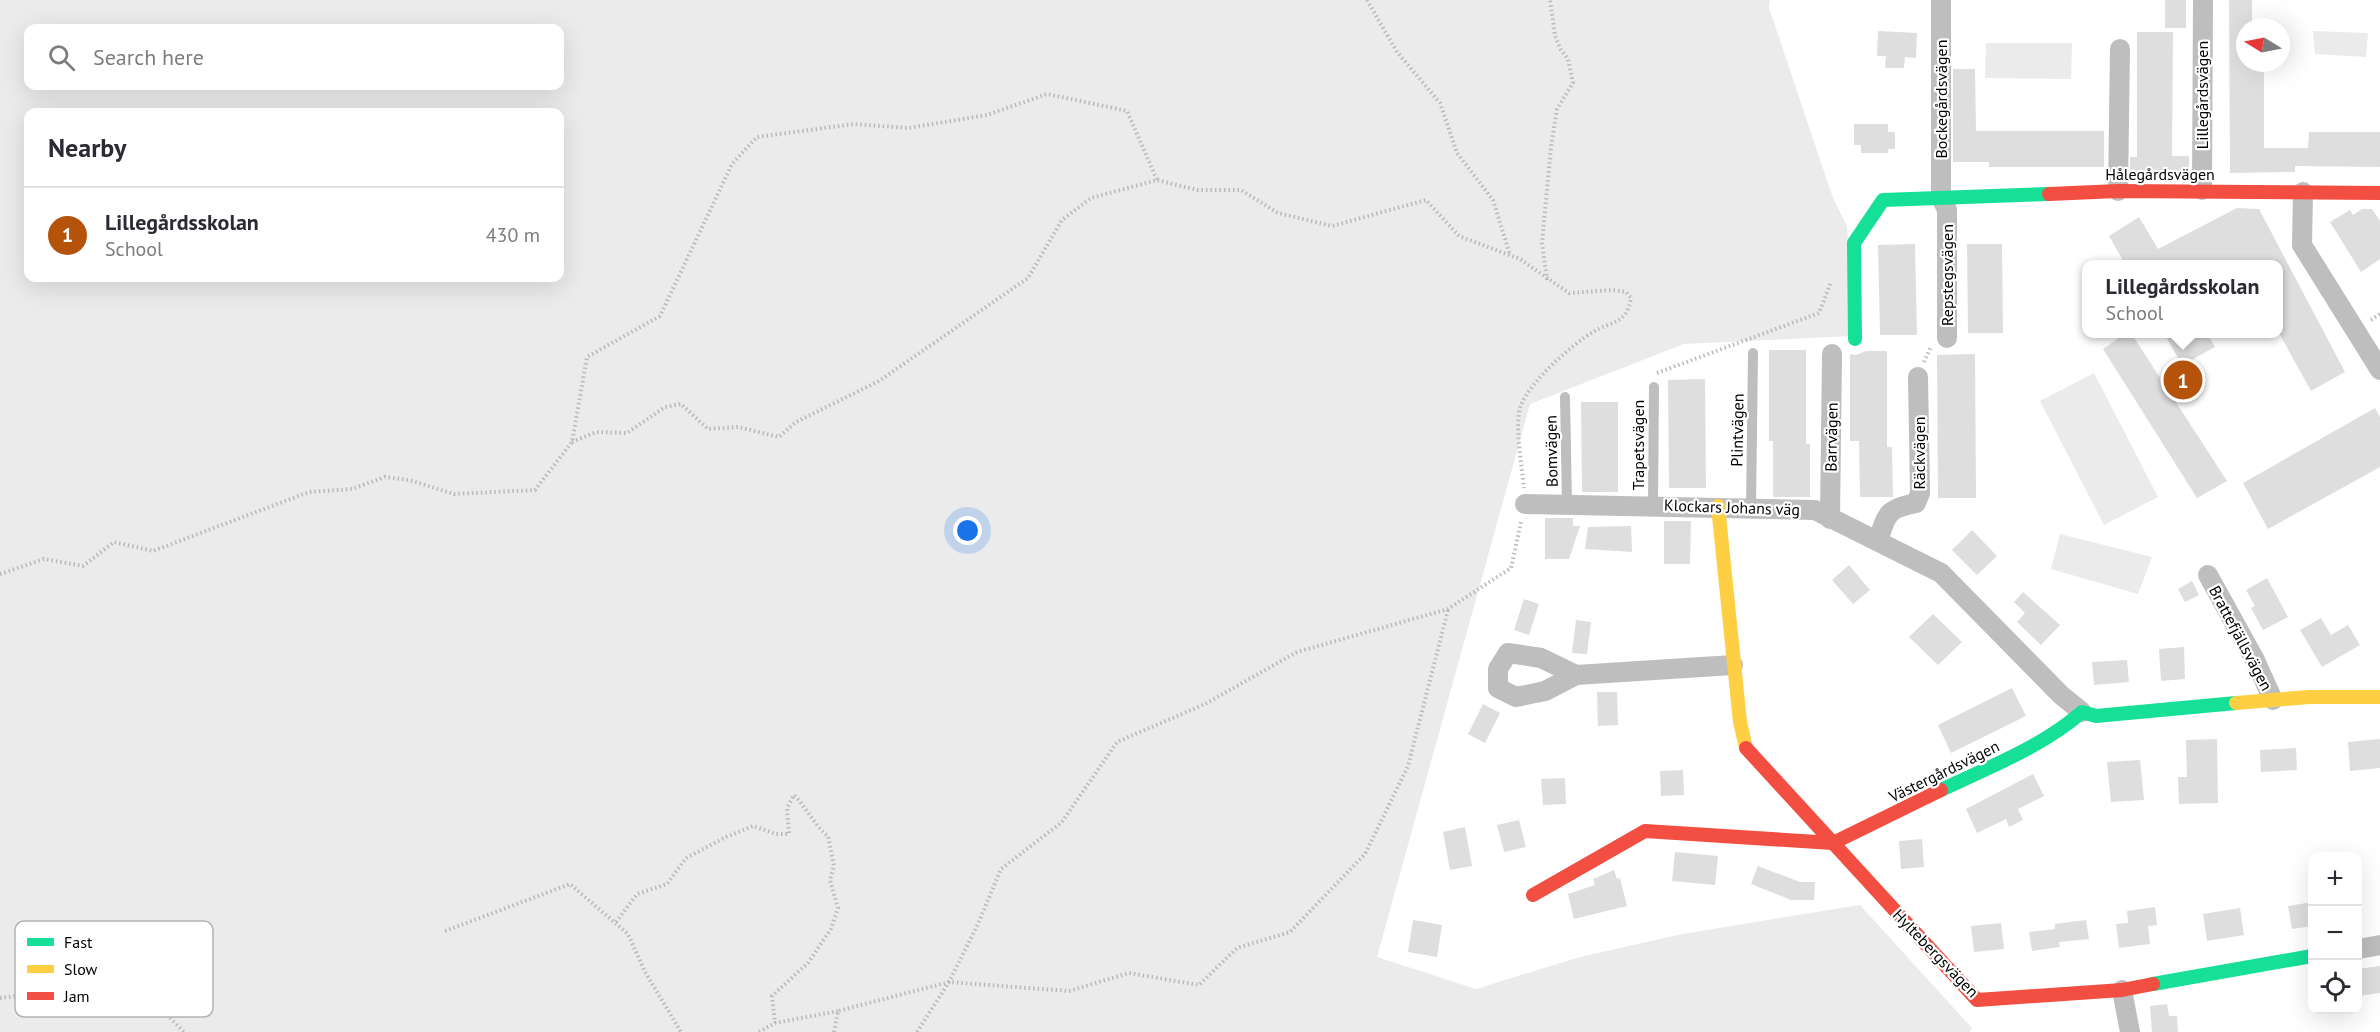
<!DOCTYPE html>
<meta charset="utf-8">
<style>
body{margin:0;font-family:"PT Sans",sans-serif;background:#f2f2f3;color:#2b2b33}
.controls{position:absolute;right:18px;bottom:18px;display:grid;overflow:hidden;border-radius:12px;box-shadow:0 6px 24px #0002}
.controls button{width:54px;height:54px;display:grid;place-items:center;padding:0;border:0;border-bottom:2px solid #e1e1e2;background:#fff;color:#2b2b33;font:30px sans-serif}
.compass{position:absolute;left:2236px;top:18px;width:54px;height:54px;border-radius:50%;background:#fff;box-shadow:0 6px 24px #0002;rotate:280deg}
.you{position:absolute;left:968px;top:531px;width:21px;height:21px;margin:-15px;border:4px solid #fff;border-radius:50%;background:#1a73e8;box-shadow:0 0 0 9px #1a73e833}
.badge{display:grid;place-items:center;width:39px;height:39px;border-radius:50%;background:#b45309;color:#fff;font-size:20px;font-weight:700}
.pin{position:absolute;translate:-50% -50%;border:3px solid #fff;box-shadow:0 2px 6px #0006}
.popup{position:absolute;left:2082px;top:260px;width:201px;height:78px;box-sizing:border-box;display:grid;place-content:center;border-radius:12px;background:#fff;filter:drop-shadow(0 2px 4px #0005);font-size:20px;white-space:nowrap;color:#7c7c81}
.popup b{font-size:22px;color:#2b2b33}
.popup::after{content:'';position:absolute;left:50%;top:100%;margin-left:-12px;border:12px solid transparent;border-top-color:#fff}
.list{margin:0;padding:0;list-style:none}
h2{display:flex;justify-content:space-between;align-items:center;height:78px;margin:0;padding:0 24px;font-size:26px}
h2 small{font-size:20px;font-weight:400;color:#7c7c81}
.list li{display:grid;grid-template-columns:39px 1fr auto;gap:18px;align-items:center;box-sizing:border-box;height:96px;padding:0 24px;border-top:2px solid #e1e1e2}
.list b{display:block;font-size:22px;white-space:nowrap}
.list p{margin:0;font-size:20px;white-space:nowrap;color:#7c7c81}
.list em{font-size:20px;font-style:normal;color:#7c7c81}
.icon{flex:none;width:33px;height:33px;fill:none;stroke:currentColor;stroke-width:2;stroke-linecap:round;stroke-linejoin:round}
.map{position:relative;flex:none;width:2380px;height:1032px;overflow:hidden}
.search{position:absolute;background:#fff;box-shadow:0 6px 24px #0002;left:24px;top:24px;width:540px;height:66px;display:flex;align-items:center;gap:15px;box-sizing:border-box;padding:0 21px;border-radius:12px;color:#7c7c81;font-size:22px}
.panel{position:absolute;background:#fff;box-shadow:0 6px 24px #0002;left:24px;top:108px;width:540px;height:174px;border-radius:12px}
.map>svg:first-child{display:block}
.green{fill:#ebebeb;fill-rule:evenodd}
.building{fill:#dedede}
.lines{fill:none;stroke-linecap:round;stroke-linejoin:round}
.path{stroke:#b9b9b9;stroke-width:4;stroke-dasharray:1.5 3;stroke-linecap:butt}
.lane{stroke:#bebebe;stroke-width:10}
.street{stroke:#bebebe;stroke-width:20}
.fast{stroke:#16e098;stroke-width:14}
.slow{stroke:#ffcf43;stroke-width:14}
.jam{stroke:#f24e42;stroke-width:14}
.labels{text-anchor:middle;dominant-baseline:central;stroke-width:4.5;stroke-linejoin:round;paint-order:stroke}
.street-label{font-size:16px;fill:#000;stroke:#fff}
.key{fill:#fff;stroke:#b2b2b2;stroke-width:1.5}
.key-label{font-size:16px;fill:#000}
</style>
<div class="map">
<svg width="2380" height="1032" viewBox="0 0 2380 1032">
<rect width="100%" height="100%" fill="#fff"/>
<g class="green">
<path d="M0 0H1770L1769 8 1833 198 1847 226 1853 336 1684 344 1530 404 1377 957 1476 989 1580 957 1682 934 1860 905 1972 1028 1970 1032H0ZM28 28H560V86H28ZM28 112H560V278H28Z"/>
<polygon points="2313,31 2368,33 2366,57 2315,54"/>
<polygon points="1986,43 2072,43 2071,79 1985,78"/>
<polygon points="2094,373 2158,497 2104,525 2040,401"/>
<polygon points="2060,534 2152,557 2138,594 2051,569"/>
</g>
<g class="building">
<rect x="2165" y="0" width="21" height="28"/>
<polygon points="2229,0 2252,0 2252,24 2245,24 2245,63 2264,63 2264,148 2308,148 2309,132 2380,132 2380,167 2295,166 2295,172 2230,173"/>
<polygon points="1878,31 1917,33 1916,58 1905,57 1904,68 1885,68 1886,56 1877,56"/>
<polygon points="2137,32 2173,32 2172,156 2189,156 2189,175 2130,175 2130,157 2137,157"/>
<polygon points="1953,69 1975,69 1976,131 2104,131 2104,167 1989,167 1989,162 1953,162"/>
<polygon points="1854,124 1888,124 1888,132 1895,132 1895,149 1888,149 1888,153 1861,153 1861,145 1854,145"/>
<polygon points="2237,208 2259,209 2345,372 2311,391 2279,333 2279,264 2125,264 2109,236 2139,217 2158,249"/>
<polygon points="2362,209 2372,209 2380,221 2380,259 2361,272 2330,222 2350,210 2353,215"/>
<polygon points="1915,244 1917,335 1880,335 1878,245"/>
<polygon points="1967,244 2002,244 2003,333 1968,333"/>
<polygon points="2126,333 2131,333 2227,481 2197,498 2103,349"/>
<polygon points="2164,333 2207,333 2215,347 2182,365"/>
<polygon points="1769,350 1806,350 1806,444 1810,444 1810,497 1773,497 1773,441 1769,441"/>
<polygon points="1866,351 1887,351 1887,447 1892,447 1893,497 1860,497 1859,441 1850,441 1850,354 1856,355"/>
<polygon points="1975,354 1976,498 1938,498 1937,355"/>
<polygon points="1705,379 1706,488 1669,488 1668,380"/>
<polygon points="1581,402 1618,402 1618,492 1582,492"/>
<polygon points="2375,408 2380,417 2380,467 2268,529 2243,483"/>
<polygon points="1545,518 1573,518 1573,526 1580,526 1569,559 1545,559"/>
<polygon points="1664,521 1691,521 1690,564 1664,564"/>
<polygon points="1631,526 1632,552 1585,549 1588,527"/>
<polygon points="1972,530 1997,556 1977,575 1952,550"/>
<polygon points="1849,565 1870,590 1853,604 1832,580"/>
<polygon points="2267,578 2288,617 2263,630 2251,608 2255,606 2246,590"/>
<polygon points="2192,581 2199,595 2185,602 2178,589"/>
<polygon points="2023,592 2060,625 2041,645 2017,622 2025,613 2014,602"/>
<polygon points="1524,599 1539,604 1529,635 1514,630"/>
<polygon points="1933,614 1962,642 1938,665 1909,637"/>
<polygon points="2321,618 2331,635 2348,625 2360,645 2322,667 2300,630"/>
<polygon points="1576,620 1591,622 1587,654 1572,653"/>
<polygon points="2184,647 2185,679 2161,681 2159,649"/>
<polygon points="2127,660 2129,682 2094,685 2092,662"/>
<polygon points="2012,688 2026,716 1951,753 1938,725"/>
<polygon points="1597,692 1617,692 1618,725 1598,726"/>
<polygon points="1483,704 1500,713 1485,743 1468,734"/>
<polygon points="2217,739 2218,803 2179,804 2178,777 2187,777 2186,740"/>
<polygon points="2380,739 2380,768 2350,771 2348,742"/>
<polygon points="2296,748 2297,770 2261,772 2260,750"/>
<polygon points="2140,760 2144,800 2111,802 2107,762"/>
<polygon points="1683,770 1684,795 1661,796 1660,771"/>
<polygon points="2033,774 2044,796 2018,809 2023,820 2009,827 2006,819 1977,833 1966,809"/>
<polygon points="1565,778 1566,804 1543,805 1541,779"/>
<polygon points="1519,820 1526,847 1504,852 1497,825"/>
<polygon points="1465,827 1472,866 1450,870 1443,832"/>
<polygon points="1922,839 1924,867 1901,869 1899,841"/>
<polygon points="1675,852 1718,856 1715,885 1672,881"/>
<polygon points="1758,866 1800,882 1815,882 1814,900 1791,900 1751,884"/>
<polygon points="1614,870 1617,879 1620,878 1627,906 1574,919 1568,894 1595,885 1593,879"/>
<polygon points="2313,902 2313,926 2292,929 2288,906"/>
<polygon points="2155,907 2157,925 2148,926 2150,944 2119,948 2116,924 2128,923 2127,911"/>
<polygon points="2240,908 2244,935 2207,941 2203,914"/>
<polygon points="1413,920 1442,925 1437,957 1408,952"/>
<polygon points="2086,920 2089,939 2059,942 2060,947 2032,951 2029,932 2055,929 2055,924"/>
<polygon points="2001,923 2004,949 1974,952 1971,926"/>
<polygon points="2380,966 2380,993 2358,996 2358,969"/>
<polygon points="2167,1004 2169,1016 2177,1016 2178,1032 2152,1032 2150,1006"/>
</g>
<g class="lines">
<g class="path">
<polyline points="1367,0 1397,52 1440,103 1457,153 1493,200 1510,255"/>
<polyline points="1547,280 1542,243 1551,147 1557,109 1573,83 1568,59 1561,50 1555,36 1550,0"/>
<polyline points="2371,320 2380,314"/>
<polyline points="1924,362 1931,347"/>
<polyline points="1657,373 1819,313 1831,282"/>
<path d="M572 442 596 432 627 433 665 407 681 404 708 429 738 427 779 437 796 422 879 381 1028 278 1062 220 1091 198 1157 180 1197 190H1241L1278 213 1332 226 1426 200 1459 236 1520 259 1569 293 1613 290 1626 292 1631 298C1627 325 1610 321 1593 332 1571 345 1531 381 1521 405 1514 423 1522 467 1524 488"/>
<polyline points="0,574 44,559 83,566 114,542 153,551 309,492 352,489 385,477 409,480 454,494 535,490 572,442 587,357 660,316 732,164 757,137 854,124 908,128 987,115 1047,94 1127,111 1157,180"/>
<path d="M616 922 637 894 667 884 686 858 726 837 753 826 776 834H789L787 808 794 795C807 808 814 825 828 836L834 866 830 880 838 908 831 929 808 963 772 996 775 1023"/>
<polyline points="445,931 570,884 628,934 645,972 681,1032"/>
<polyline points="0,998 63,990 112,989 131,979 184,1032"/>
<polyline points="759,1032 775,1023 838,1011"/>
<polyline points="834,1032 838,1011 949,982 1069,991 1129,973 1199,985 1237,948 1290,932 1365,854 1408,766 1448,610"/>
<polyline points="917,1032 949,982 978,924 1001,869 1062,822 1117,742 1205,704 1297,652 1448,609 1511,568 1521,522"/>
</g>
<g class="lane">
<polyline points="1565,397 1567,504"/>
<polyline points="1653,504 1654,387"/>
<polyline points="1751,508 1753,353"/>
</g>
<g class="street">
<polyline points="1941,0 1941,197 1947,210 1947,338"/>
<polyline points="2202,190 2203,0"/>
<polyline points="2118,191 2120,49"/>
<polyline points="2303,192 2302,245 2380,370"/>
<polyline points="1525,504 1815,510 1941,573 2061,695 2082,712"/>
<polyline points="1830,519 1832,354"/>
<path d="M1878 541C1887 514 1886 509 1916 503L1920 493 1918 377"/>
<polyline points="2208,575 2255,660 2273,700"/>
<polyline points="1576,675 1545,691 1516,697 1498,688 1498,669 1508,653 1541,658 1576,675 1733,665"/>
<polyline points="2358,949 2380,945"/>
<polyline points="2122,990 2130,1032"/>
</g>
<g class="fast">
<polyline points="1855,339 1854,243 1883,200 2049,194"/>
<path d="M1941 790C1989 767 2042 747 2082 712L2096 716 2236 703"/>
<polyline points="2153,984 2312,956"/>
</g>
<g class="slow">
<polyline points="1718,506 1740,722 1746,748"/>
<polyline points="2236,703 2309,697 2380,697"/>
</g>
<g class="jam">
<polyline points="2049,194 2118,191 2380,193"/>
<polyline points="1746,748 1977,1000 2122,990 2153,984"/>
<polyline points="1533,895 1645,831 1833,843 1941,790"/>
</g>
</g>
<g class="labels">
<g class="street-label">
<text transform="translate(2202 95) rotate(-90)">Lillegårdsvägen</text>
<text transform="translate(1941 99) rotate(-90)">Bockegårdsvägen</text>
<text x="2160" y="174">Hålegårdsvägen</text>
<text transform="translate(1947 275) rotate(-90)">Repstegsvägen</text>
<text transform="translate(1737 430) rotate(-89)">Plintvägen</text>
<text transform="translate(1831 437) rotate(-89)">Barrvägen</text>
<text transform="translate(1638 445) rotate(-90)">Trapetsvägen</text>
<text transform="translate(1551 451) rotate(-91)">Bomvägen</text>
<text transform="translate(1919 453) rotate(-90)">Räckvägen</text>
<text transform="translate(1732 507) rotate(2)">Klockars Johans väg</text>
<text transform="translate(2241 638) rotate(62)">Brattefjällsvägen</text>
<text transform="translate(1944 771) rotate(-26)">Västergårdsvägen</text>
<text transform="translate(1936 953) rotate(46)">Hyltebergsvägen</text>
</g>
</g>
<rect x="15" y="921" width="198" height="96" rx="9" class="key"/>
<rect x="27" y="938" width="27" height="8" fill="#16e098"/>
<rect x="27" y="965" width="27" height="8" fill="#ffcf43"/>
<rect x="27" y="992" width="27" height="8" fill="#f24e42"/>
<g class="key-label">
<text x="64" y="948">Fast</text>
<text x="64" y="975">Slow</text>
<text x="64" y="1002">Jam</text>
</g>
</svg>
<div class="controls">
<button>+</button>
<button>−</button>
<button><svg class="icon" aria-label="locate" viewBox="0 0 24 24"><circle cx="12" cy="12" r="6"/><path d="M12 2v4M12 18v4M2 12h4M18 12h4"/></svg></button>
</div>
<svg class="compass" viewBox="-18 -18 36 36"><path d="M0-13l5 13h-10z" fill="#e53935"/><path d="M0 13l5-13h-10z" fill="#7c7c81"/></svg>
<div class="you"></div>
<div class="pin badge" style="left:2183px;top:380px">1</div>
<div class="popup"><b>Lillegårdsskolan</b>School</div>
<div class="search"><svg class="icon" aria-label="search" viewBox="0 0 24 24"><circle cx="10" cy="10" r="6"/><path d="M15 15l6 6"/></svg>Search here</div>
<section class="panel">
<h2>Nearby<small></small></h2>
<ul class="list">
<li><span class="badge">1</span><div><b>Lillegårdsskolan</b><p>School</p></div><em>430 m</em></li>
</ul>
</section>
</div>
